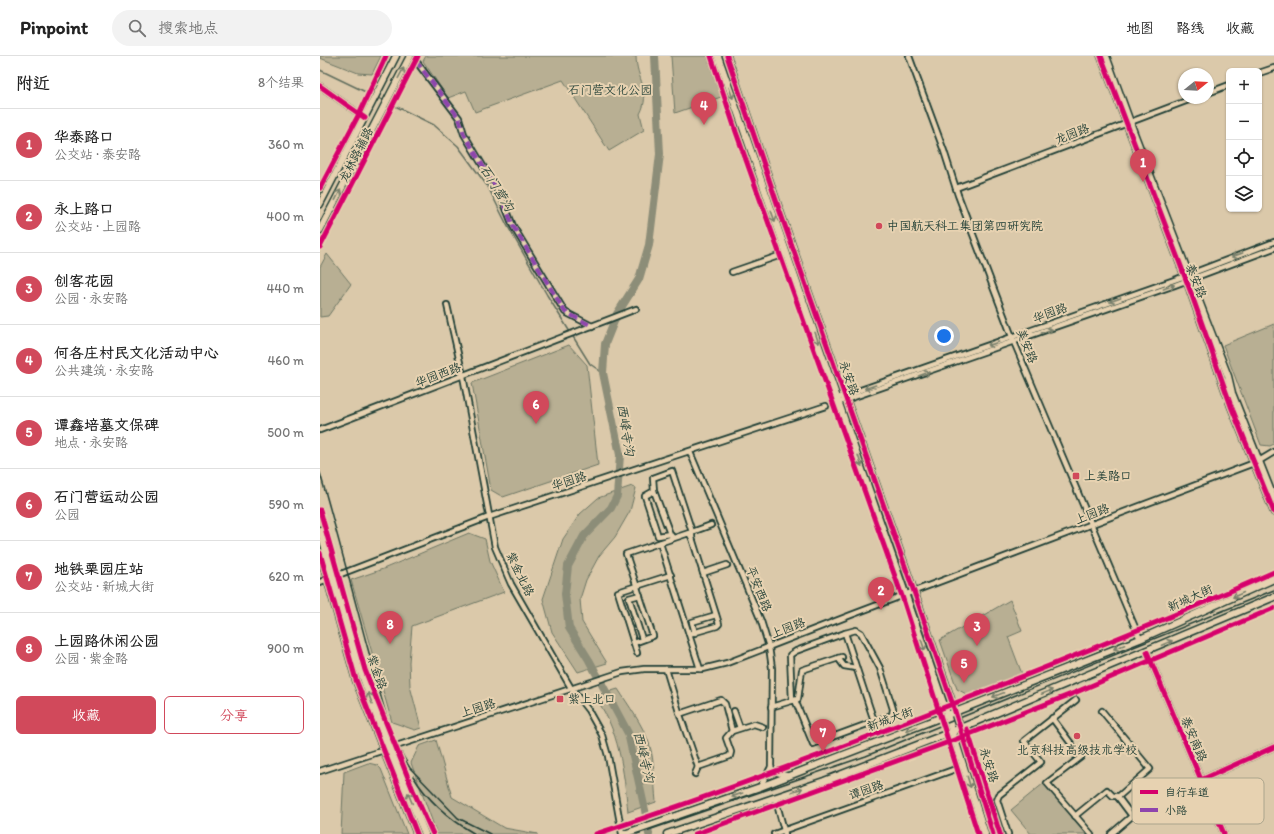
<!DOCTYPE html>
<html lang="zh">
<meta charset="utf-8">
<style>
body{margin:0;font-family:Itim,"LXGW WenKai TC",sans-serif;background:#f2f2f2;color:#222}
.controls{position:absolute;right:12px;top:12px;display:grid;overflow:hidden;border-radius:6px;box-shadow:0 1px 3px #0004}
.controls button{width:36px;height:36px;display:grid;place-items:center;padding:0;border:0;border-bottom:1px solid #e0e0e0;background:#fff;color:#222;font:20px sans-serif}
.compass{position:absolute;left:858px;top:12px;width:36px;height:36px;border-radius:50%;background:#fff;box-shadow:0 1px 3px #0004;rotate:72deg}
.you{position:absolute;left:624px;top:280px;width:14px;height:14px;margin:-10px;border:3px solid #fff;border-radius:50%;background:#1a73e8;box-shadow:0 0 0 6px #1a73e833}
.badge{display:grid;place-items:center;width:26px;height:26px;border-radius:50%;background:#d1495b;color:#fff;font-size:13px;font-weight:700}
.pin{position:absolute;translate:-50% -33px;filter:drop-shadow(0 1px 2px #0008)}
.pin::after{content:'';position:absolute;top:21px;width:14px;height:12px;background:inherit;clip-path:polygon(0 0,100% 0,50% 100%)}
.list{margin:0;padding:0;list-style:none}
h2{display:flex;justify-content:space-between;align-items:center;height:52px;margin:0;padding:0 16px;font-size:17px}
h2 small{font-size:13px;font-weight:400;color:#767676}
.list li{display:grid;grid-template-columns:26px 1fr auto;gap:12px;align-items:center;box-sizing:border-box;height:72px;padding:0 16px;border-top:1px solid #e0e0e0}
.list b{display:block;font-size:15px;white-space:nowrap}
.list p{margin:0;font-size:13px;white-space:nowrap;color:#767676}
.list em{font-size:13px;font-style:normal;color:#767676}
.actions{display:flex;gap:8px;padding:12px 16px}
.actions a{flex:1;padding:9px 0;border:1px solid #d1495b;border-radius:6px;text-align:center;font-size:14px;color:#d1495b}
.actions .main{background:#d1495b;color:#fff}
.icon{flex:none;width:22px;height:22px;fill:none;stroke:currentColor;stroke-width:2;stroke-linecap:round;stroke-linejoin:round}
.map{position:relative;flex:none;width:954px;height:778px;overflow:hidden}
header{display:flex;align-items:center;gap:24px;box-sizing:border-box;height:56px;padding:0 20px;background:#fff;border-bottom:1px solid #e0e0e0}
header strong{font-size:19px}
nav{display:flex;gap:22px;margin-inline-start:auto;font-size:14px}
.search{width:280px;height:36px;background:#f2f2f2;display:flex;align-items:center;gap:10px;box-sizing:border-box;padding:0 14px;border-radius:22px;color:#767676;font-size:15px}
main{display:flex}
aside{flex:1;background:#fff}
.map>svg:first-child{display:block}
.green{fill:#b8af93;stroke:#6c7664}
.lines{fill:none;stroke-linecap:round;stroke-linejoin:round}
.stream{stroke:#606d5d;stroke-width:1.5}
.river{stroke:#8c8d78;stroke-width:8}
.minor-casing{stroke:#1f3d34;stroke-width:8}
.major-casing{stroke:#1f3d34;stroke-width:9}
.minor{stroke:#e7d2b1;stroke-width:4.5}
.major{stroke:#e7d2b1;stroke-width:6}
.rail{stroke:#1f3d34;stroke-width:1.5}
.quiet{stroke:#8e44ad;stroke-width:4;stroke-dasharray:8 4;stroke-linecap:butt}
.cycleway-casing{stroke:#e7d2b1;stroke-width:8}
.cycleway{stroke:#d6006c;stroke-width:5}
.oneway{stroke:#79806c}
.poi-dot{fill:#d1495b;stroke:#e7d2b1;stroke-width:1.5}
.labels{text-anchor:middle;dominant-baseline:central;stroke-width:4;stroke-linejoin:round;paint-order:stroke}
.park-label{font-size:12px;fill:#2e483e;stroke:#e7d2b1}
.street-label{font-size:12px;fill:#1f3d34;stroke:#e7d2b1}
.poi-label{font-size:12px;fill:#1f3d34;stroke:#e7d2b1;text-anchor:start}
.water-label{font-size:13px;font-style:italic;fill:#2f493e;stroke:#e7d2b1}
.key{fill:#e7d2b1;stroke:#aba58c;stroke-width:1}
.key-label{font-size:11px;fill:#1f3d34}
</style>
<header>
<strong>Pinpoint</strong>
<div class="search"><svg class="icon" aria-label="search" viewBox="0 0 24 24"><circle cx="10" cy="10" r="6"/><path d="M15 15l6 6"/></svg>搜索地点</div>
<nav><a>地图</a><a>路线</a><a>收藏</a></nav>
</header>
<main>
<aside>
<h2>附近<small>8个结果</small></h2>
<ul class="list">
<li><span class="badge">1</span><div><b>华泰路口</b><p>公交站 · 泰安路</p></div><em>360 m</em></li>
<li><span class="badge">2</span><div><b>永上路口</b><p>公交站 · 上园路</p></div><em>400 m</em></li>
<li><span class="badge">3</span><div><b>创客花园</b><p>公园 · 永安路</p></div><em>440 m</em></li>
<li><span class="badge">4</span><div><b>何各庄村民文化活动中心</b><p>公共建筑 · 永安路</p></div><em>460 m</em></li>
<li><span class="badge">5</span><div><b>谭鑫培墓文保碑</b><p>地点 · 永安路</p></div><em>500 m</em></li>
<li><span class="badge">6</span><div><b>石门营运动公园</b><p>公园</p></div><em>590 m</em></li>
<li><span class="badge">7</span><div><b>地铁栗园庄站</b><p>公交站 · 新城大街</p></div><em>620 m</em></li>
<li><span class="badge">8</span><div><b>上园路休闲公园</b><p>公园 · 紫金路</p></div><em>900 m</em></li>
</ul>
<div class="actions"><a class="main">收藏</a><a>分享</a></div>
</aside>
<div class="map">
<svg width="954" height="778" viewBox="0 0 954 778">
<rect width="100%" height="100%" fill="#dbc9aa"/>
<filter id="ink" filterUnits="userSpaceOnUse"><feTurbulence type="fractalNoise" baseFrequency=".025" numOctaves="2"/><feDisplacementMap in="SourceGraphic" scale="8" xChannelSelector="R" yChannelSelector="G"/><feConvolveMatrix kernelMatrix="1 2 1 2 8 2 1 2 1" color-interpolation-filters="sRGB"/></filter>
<g filter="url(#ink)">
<g class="green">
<polygon points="0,0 61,0 52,18 38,17 0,2"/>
<path d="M106 0H316C316 23 332 35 320 58L324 74 289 95 243 24 155 56 146 35 128 42 103 5Z"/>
<polygon points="351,0 387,0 401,41 355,57"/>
<polygon points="7,198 31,228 8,260 0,261 0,211"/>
<polygon points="954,268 954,388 950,390 941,389 903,289"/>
<polygon points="249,289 267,309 278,409 183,441 171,434 152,327"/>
<polygon points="312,430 316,432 310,455 295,481 279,500 266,524 260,543 262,566 287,607 258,616 232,576 223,543 243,483 260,458 278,442"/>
<polygon points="149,477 165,483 170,505 184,536 92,570 89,606 90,630 101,672 95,674 72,666 31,524 63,513"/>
<polygon points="690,544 702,575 688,581 702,618 648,639 637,633 620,584"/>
<path d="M298 633C309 650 322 668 329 687 335 705 334 727 336 746L308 756C304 716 299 672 274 640Z"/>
<polygon points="116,684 132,741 184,772 218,778 117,778 91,707 99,690"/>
<polygon points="48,707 57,709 61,713 87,778 21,778 24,716"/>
<polygon points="724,727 767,778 711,778 691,754"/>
</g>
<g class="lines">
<g class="stream">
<polyline points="0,14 54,40"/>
<polyline points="58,42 65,45"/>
<polyline points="69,47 114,69 138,90 168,131 187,169 227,239 250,276"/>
<polyline points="252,279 270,308 283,317"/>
</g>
<polyline class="river" points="329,778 325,754 308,677 269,604 249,572 245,538 248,510 264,480 291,452 297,440 300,399 283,317 285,288 297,258 319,223 329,189 340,98 335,0"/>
<g class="minor-casing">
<g id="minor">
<polyline points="589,0 624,95 638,139 694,286 820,583"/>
<polyline points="96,5 139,62 144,78 182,142 193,170 245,256 272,270"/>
<polyline points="939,17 954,12"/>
<polyline points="0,30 45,62"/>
<polyline points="888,37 909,29"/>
<polyline points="636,132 874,42"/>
<polyline points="412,216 467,197"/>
<polyline points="127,249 143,320 175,491 191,528 251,632 268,654 282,679 288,700 302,778"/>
<polyline points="512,344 857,223 954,186"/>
<polyline points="514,348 855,229 954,192"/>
<polyline points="0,374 316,253"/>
<polyline points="370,396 441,565 449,591 452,612 451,711"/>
<polyline points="939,405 954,396"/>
<polyline points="334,435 333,422 352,415 372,476 372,482"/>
<polyline points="372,476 391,469"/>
<polyline points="350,478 334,435 325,440 338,480 350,478 353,482"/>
<polyline points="340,487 380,613"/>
<polyline points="383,517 407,509"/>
<polyline points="0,526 169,461 506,350"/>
<polyline points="320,539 309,542 322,583"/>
<polyline points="375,577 372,566 396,559"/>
<polyline points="314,587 333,580 306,498 369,477 372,482 399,568 397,570 369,578"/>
<polyline points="827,596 904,778"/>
<polyline points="317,597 298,536 351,519"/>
<polyline points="518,602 524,610 536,612"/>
<polyline points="346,613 359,656 362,657 401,644 405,648 412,675 434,668 443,671"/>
<polyline points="475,644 493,688 572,659 573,653 560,612 541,577 536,574 525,577"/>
<polyline points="472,645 470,599 476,595 525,577 554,665"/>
<polyline points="451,651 478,643 482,614 522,601"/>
<polyline points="414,655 420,672"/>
<polyline points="782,655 830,713 798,741"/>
<polyline points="359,656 378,711 410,700 411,696 406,682 412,675"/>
<polyline points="732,662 761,701 727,727 771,778"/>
<polyline points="0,715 302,616 324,613 383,613 407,607 531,559 934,407"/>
<polyline points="375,718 378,711"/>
<polyline points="881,724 954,691"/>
<polyline points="440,731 451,711 454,716 469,720"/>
<polyline points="455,741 465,778"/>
<polyline points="755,760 787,734 793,740 797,740 812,760 791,778"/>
<polyline points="454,778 644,710"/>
<polyline points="688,778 677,744 679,739 721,706 704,685 756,644"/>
</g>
</g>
<g class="major-casing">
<g id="major">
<polyline points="398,0 625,652 665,778"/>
<polyline points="407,0 458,150 598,547 633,649 673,778"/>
<polyline points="781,0 870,234 911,350 954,456"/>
<polyline points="786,0 814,77 908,320 912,337 954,443"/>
<polyline points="0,148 76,0"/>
<polyline points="0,174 90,0"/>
<polyline points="0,474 37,606 69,692 105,778"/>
<polyline points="0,497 36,624 97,778"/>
<polyline points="304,778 440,731 640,654 820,583 954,523"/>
<polyline points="347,778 504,725 626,678 954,541"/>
</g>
</g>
<use href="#minor" class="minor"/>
<use href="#major" class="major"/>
<g class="rail">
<path d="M0 417C16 473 31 530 46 586 58 628 67 675 90 712L138 762 170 778"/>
<path d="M93 720C108 745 129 763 155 778"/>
<polyline points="317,778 546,700 954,534"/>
</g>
<polyline class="quiet" points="96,5 139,62 144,78 182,142 193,170 245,256 272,270"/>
<g class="cycleway-casing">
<g id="cycleway">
<polyline points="391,0 416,76 582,540 658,778"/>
<polyline points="407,0 458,150 598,547 633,649 673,778"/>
<polyline points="781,0 870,234 911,350 954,456"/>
<polyline points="0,30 45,62"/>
<polyline points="0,132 39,58 66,0"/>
<polyline points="0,191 98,0"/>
<polyline points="0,454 45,614 93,734 113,778"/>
<polyline points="0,497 36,624 97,778"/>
<polyline points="827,596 904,778"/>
<polyline points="647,673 680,778"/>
<polyline points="881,724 954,691"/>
<path d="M276 778C413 733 547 682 681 629 772 593 864 556 954 516"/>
<polyline points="375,778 629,686 754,637 954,552"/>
</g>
</g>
<use href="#cycleway" class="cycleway"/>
</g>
<defs><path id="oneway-shaft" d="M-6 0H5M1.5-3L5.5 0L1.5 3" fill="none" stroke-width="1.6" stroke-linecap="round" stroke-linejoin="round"/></defs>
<g class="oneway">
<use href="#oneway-shaft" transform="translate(81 17) rotate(-62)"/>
<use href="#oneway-shaft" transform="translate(411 37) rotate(71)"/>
<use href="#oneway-shaft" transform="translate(18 139) rotate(-63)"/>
<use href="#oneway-shaft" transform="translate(453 160) rotate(70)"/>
<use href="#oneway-shaft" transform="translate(917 199) rotate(160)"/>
<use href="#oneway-shaft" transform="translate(849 231) rotate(-20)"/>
<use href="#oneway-shaft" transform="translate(795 244) rotate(160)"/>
<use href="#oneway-shaft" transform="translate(727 275) rotate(-19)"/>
<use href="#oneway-shaft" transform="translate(497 282) rotate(71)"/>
<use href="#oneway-shaft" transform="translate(673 288) rotate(161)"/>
<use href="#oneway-shaft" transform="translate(604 318) rotate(-19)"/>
<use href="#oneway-shaft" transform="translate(550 331) rotate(161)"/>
<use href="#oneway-shaft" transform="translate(540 405) rotate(71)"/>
<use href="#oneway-shaft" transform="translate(918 539) rotate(156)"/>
<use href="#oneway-shaft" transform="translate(847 587) rotate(-23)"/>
<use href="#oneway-shaft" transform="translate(603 589) rotate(71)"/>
<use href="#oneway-shaft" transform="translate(799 591) rotate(159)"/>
<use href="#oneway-shaft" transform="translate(727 636) rotate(-22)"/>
<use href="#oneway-shaft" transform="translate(678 639) rotate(159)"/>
<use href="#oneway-shaft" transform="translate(50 642) rotate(-110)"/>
<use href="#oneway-shaft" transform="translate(591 673) rotate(159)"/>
<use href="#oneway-shaft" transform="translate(649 726) rotate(73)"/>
<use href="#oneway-shaft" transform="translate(477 734) rotate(-18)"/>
<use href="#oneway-shaft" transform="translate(417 739) rotate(161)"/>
<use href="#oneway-shaft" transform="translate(90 742) rotate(-113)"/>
</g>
</g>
<g class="poi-dot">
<circle cx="559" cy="170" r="4"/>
<rect x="752" y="416" width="8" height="8" rx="2"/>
<rect x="236" y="639" width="8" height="8" rx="2"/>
<circle cx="757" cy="680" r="4"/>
</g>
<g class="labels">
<g class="park-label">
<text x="290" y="34">石门营文化公园</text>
</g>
<g class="street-label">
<text transform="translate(752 78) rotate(-21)">龙园路</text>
<text transform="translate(36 99) rotate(-63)">龙林路辅路</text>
<text transform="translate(876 225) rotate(68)">泰安路</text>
<text transform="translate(730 257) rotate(-20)">华园路</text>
<text transform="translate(707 290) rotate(68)">美安路</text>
<text transform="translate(118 319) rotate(-21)">华园西路</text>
<text transform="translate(529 322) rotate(71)">永安路</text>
<text transform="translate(249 425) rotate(-18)">华园路</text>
<text transform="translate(772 458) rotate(-21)">上园路</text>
<text transform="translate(200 518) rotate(64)">紫金北路</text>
<text transform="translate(439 533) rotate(68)">平安西路</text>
<text transform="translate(870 542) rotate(-24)">新城大街</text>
<text transform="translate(468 572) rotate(-21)">上园路</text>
<text transform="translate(57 616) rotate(71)">紫金路</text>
<text transform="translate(158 652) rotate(-18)">上园路</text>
<text transform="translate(570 663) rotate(-20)">新城大街</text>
<text transform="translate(874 683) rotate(67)">泰安南路</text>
<text transform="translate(669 709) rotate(72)">永安路</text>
<text transform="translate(546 734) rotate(-19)">谭园路</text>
</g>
<g class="poi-label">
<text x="567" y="170">中国航天科工集团第四研究院</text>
<text x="764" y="420">上美路口</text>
<text x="248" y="643">紫上北口</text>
<text x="757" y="694" text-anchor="middle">北京科技高级技术学校</text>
</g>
<g class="water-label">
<text transform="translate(177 132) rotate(58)">石门营沟</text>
<text transform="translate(306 374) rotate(81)">西峰寺沟</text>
<text transform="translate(324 701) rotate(77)">西峰寺沟</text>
</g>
</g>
<rect x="812" y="722" width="132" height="46" rx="6" class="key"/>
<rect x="820" y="734" width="18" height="4" fill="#d6006c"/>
<rect x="820" y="752" width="18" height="4" fill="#8e44ad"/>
<g class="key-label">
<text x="845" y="740">自行车道</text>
<text x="845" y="758">小路</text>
</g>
</svg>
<div class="controls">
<button>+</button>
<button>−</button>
<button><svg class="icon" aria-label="locate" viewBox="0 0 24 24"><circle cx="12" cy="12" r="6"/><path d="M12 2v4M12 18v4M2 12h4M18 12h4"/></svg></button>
<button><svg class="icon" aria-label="layers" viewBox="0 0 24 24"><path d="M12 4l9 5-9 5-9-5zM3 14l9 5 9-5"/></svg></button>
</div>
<svg class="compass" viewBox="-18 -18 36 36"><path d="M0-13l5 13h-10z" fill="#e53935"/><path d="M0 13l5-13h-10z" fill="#767676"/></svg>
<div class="you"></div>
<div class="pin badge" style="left:823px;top:126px">1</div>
<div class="pin badge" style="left:561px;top:554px">2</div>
<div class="pin badge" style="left:657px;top:590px">3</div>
<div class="pin badge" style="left:384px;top:69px">4</div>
<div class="pin badge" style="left:644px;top:627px">5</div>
<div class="pin badge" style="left:216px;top:368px">6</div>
<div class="pin badge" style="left:503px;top:696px">7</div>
<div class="pin badge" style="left:70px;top:588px">8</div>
</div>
</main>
